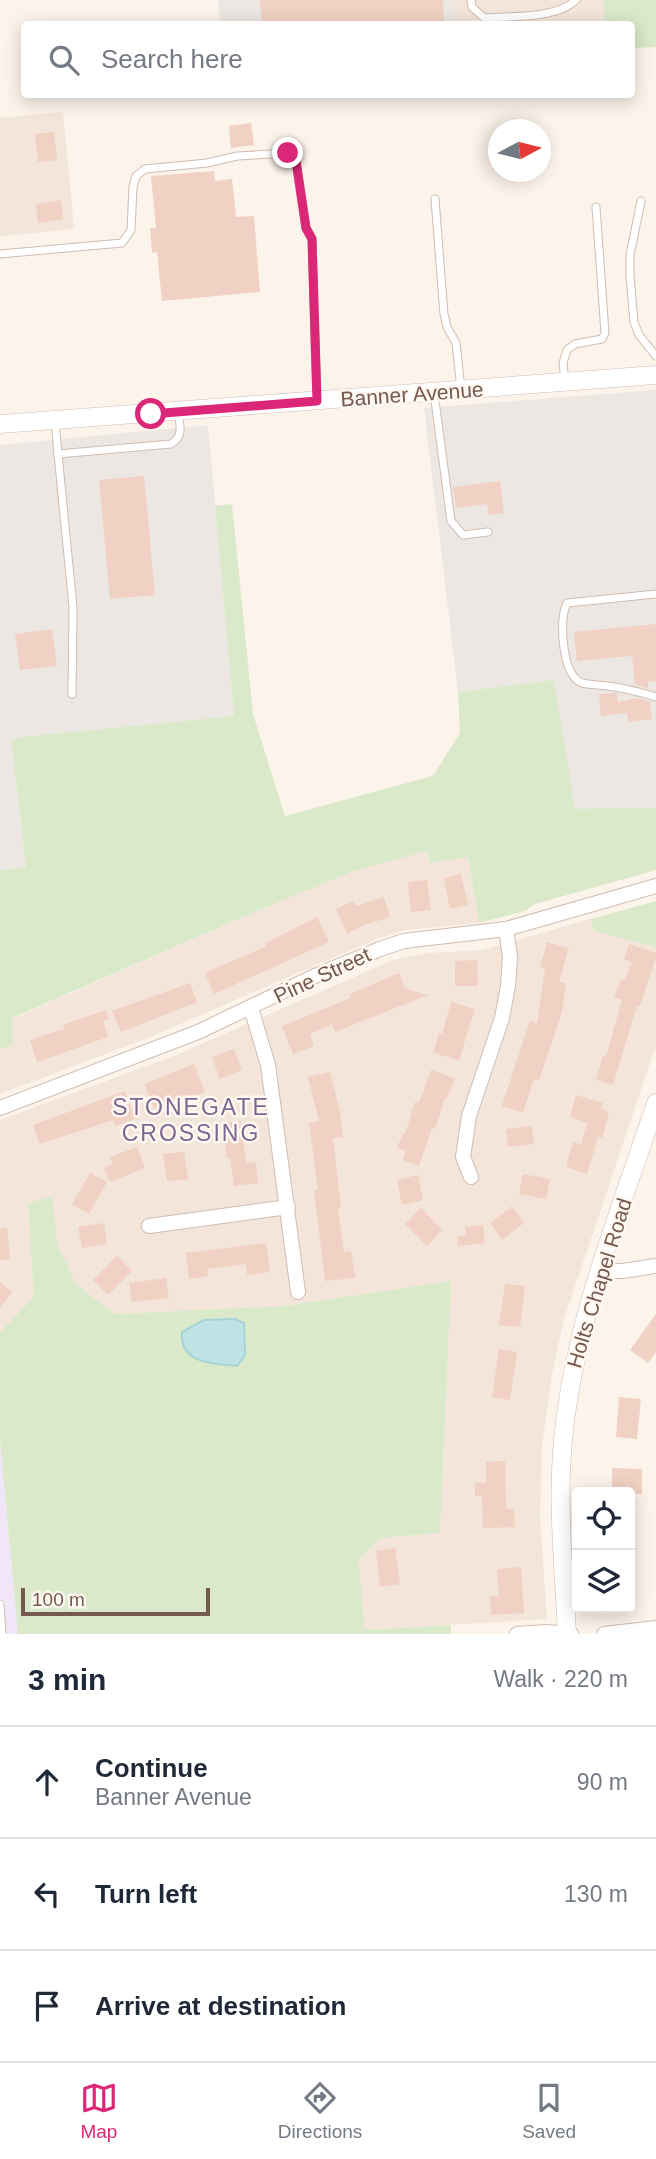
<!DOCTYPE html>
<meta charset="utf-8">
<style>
body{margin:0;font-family:Helvetica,sans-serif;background:#f2f2f3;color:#1f2937}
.controls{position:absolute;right:21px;bottom:21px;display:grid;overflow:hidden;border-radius:7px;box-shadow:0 4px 18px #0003}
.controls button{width:63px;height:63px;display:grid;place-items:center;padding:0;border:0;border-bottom:2px solid #e0e1e3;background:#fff;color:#1f2937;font:35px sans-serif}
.compass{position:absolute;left:488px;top:119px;width:63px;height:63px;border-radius:50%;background:#fff;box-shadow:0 4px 18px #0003;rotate:83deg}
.scale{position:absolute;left:21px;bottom:18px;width:189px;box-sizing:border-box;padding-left:7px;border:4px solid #76594e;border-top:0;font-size:19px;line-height:24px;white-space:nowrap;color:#76594e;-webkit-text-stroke:5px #fef8f1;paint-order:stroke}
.stop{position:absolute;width:21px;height:21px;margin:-16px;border:5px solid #db2777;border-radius:50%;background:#fff}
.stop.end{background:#db2777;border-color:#fff;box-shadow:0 2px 7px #0008}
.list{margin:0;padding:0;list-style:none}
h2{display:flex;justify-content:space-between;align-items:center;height:91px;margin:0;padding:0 28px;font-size:30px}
h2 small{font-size:23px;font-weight:400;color:#747a83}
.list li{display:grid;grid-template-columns:46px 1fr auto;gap:21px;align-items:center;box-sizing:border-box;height:112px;padding:0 28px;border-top:2px solid #e0e1e3}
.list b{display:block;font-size:26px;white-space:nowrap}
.list p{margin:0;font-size:23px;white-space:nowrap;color:#747a83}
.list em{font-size:23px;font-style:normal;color:#747a83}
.icon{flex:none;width:38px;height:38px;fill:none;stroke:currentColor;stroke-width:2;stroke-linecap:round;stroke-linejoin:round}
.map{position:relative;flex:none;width:656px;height:1634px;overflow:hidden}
.search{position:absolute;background:#fff;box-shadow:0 4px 18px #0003;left:21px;right:21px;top:21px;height:77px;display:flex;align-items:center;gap:18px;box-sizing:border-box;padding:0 24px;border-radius:7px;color:#747a83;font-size:26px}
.sheet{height:427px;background:#fff}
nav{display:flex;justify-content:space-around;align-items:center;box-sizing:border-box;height:98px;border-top:2px solid #e0e1e3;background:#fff;font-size:19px;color:#747a83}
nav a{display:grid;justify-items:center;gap:4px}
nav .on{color:#db2777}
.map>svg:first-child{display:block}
.residential{fill:#f3e5d9}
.industrial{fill:#ede7e3}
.education{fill:#f0e6f8}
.green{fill:#d9e9c9}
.water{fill:#bfe3e5;stroke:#a6d3d6;stroke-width:2}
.building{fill:#f0d1c3}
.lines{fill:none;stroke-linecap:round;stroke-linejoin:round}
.service-casing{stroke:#d0bdb2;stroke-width:9}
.minor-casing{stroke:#d0bdb2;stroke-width:16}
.tertiary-casing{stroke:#d0bdb2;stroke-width:19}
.service{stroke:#fff;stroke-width:7}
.minor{stroke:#fff;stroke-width:14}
.tertiary{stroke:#fff;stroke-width:18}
.route{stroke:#db2777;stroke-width:9}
.labels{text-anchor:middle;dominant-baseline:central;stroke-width:5;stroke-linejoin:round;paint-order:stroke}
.street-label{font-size:21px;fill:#76594e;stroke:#fef8f1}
.neighbourhood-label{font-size:23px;letter-spacing:2px;fill:#7f6691;stroke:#fef8f1}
</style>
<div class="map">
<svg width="656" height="1634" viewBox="0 0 656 1634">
<rect width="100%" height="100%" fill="#fcf3ea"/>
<g class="residential">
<polygon points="454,0 603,0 605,24 456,24"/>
<polygon points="63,112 74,229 0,236 0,118"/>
<polygon points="427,851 430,863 468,857 479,923 405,930 376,939 148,1038 0,1094 0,1049 13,1045 12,1019 252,913 354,871"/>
<polygon points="591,919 594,931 656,947 656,1045 563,1322 551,1379 542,1446 540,1516 547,1619 363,1630 359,1560 380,1538 440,1533 451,1281 284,1306 115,1314 76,1284 57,1243 51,1197 28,1204 34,1297 0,1332 0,1120 174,1056 393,960 429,953 482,950"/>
</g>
<g class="industrial">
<polygon points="218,0 454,0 456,24 220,24"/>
<polygon points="656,390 656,808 575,810 554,680 458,692 424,408"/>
<polygon points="208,425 234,716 11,738 26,869 0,870 0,445"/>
</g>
<polygon class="education" points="0,1440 18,1634 0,1634"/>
<g class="green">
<polygon points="603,0 656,0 656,47 632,48 632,24 605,24"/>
<polygon points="232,504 253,714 285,816 433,776 460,733 458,692 554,680 575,809 656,808 656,870 535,904 525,911 479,923 468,857 430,863 427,851 354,871 252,913 12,1018 13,1045 0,1049 0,870 26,868 11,738 234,716 215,506"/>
<polygon points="656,901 656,947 594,931 591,919"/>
<polygon points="52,1197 57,1243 76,1284 115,1314 284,1306 451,1281 440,1533 380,1538 359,1560 364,1630 451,1625 451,1634 18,1634 0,1440 0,1332 34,1297 28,1203"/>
</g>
<path class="water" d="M235 1319 244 1323 245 1355 237 1366C215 1364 179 1364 182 1332L204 1320Z"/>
<g class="building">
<polygon points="260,0 443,0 444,24 262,24"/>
<polygon points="251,123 254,145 231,148 229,126"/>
<polygon points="54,132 57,160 38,162 35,134"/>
<polygon points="214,171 215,181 232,179 236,217 254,216 260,292 162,301 157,252 152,253 150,228 156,228 151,176"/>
<polygon points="61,200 63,219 38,223 36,204"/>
<polygon points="144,476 155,595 110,599 99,480"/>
<polygon points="500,481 504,513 489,515 487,504 456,508 453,487"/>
<polygon points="656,624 656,681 648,682 648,688 635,685 632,656 577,661 574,632"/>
<polygon points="52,629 57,666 20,670 15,634"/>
<polygon points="613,693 617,693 618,702 637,698 650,702 652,719 628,722 627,713 601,716 599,694"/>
<polygon points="461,874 468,905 450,909 444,878"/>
<polygon points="427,880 431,910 411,912 408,882"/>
<polygon points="384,897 390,917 364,925 347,934 336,909 354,901 356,906"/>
<polygon points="317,917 329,942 214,994 205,973 267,946 266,943"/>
<polygon points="547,942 569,948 559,982 566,983 562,1012 539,1080 534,1079 523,1112 502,1106 530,1021 537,1023 545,968 540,967"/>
<polygon points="629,944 656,953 656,957 640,1006 637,1005 613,1085 596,1080 603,1056 606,1057 622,1000 614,997 621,979 625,980 632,962 624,959"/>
<polygon points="477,960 478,986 455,986 455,961"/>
<polygon points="399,973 405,988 403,988 428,995 335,1032 332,1024 310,1034 314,1046 293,1054 282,1026 351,998 350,994"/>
<polygon points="190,983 197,1002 121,1032 112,1011"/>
<polygon points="451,1002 475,1009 459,1060 433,1053 439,1033 442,1034"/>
<polygon points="106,1010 109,1019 103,1021 108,1037 37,1062 30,1040 64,1029 63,1025"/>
<polygon points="234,1049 242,1070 220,1079 212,1057"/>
<polygon points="194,1064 205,1092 186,1099 184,1095 154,1108 144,1084"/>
<polygon points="431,1070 455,1078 447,1098 445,1098 435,1129 432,1128 419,1166 403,1160 406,1151 397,1148 403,1133 405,1134 415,1102 419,1103"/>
<polygon points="330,1072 340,1112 343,1137 333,1138 341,1207 338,1208 344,1252 351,1251 355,1278 325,1281 314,1190 318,1190 309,1123 319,1121 308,1077"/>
<polygon points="125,1091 135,1119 115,1126 113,1120 40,1144 33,1125"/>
<polygon points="576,1095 603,1103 601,1109 609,1112 602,1138 598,1137 587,1174 566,1167 573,1142 581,1145 587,1123 570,1117"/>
<polygon points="241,1121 246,1163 256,1162 258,1183 234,1186 230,1157 227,1158 222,1123"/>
<polygon points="532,1126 534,1144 508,1147 506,1129"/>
<polygon points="137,1147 145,1168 110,1182 104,1168 113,1164 110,1157"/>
<polygon points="184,1152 188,1179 167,1181 163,1154"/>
<polygon points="90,1173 107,1182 89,1214 72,1204"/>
<polygon points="523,1174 550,1179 546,1199 519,1194"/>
<polygon points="418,1175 423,1200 402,1205 397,1180"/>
<polygon points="512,1206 524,1223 502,1240 490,1223"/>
<polygon points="421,1208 442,1230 427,1246 405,1224"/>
<polygon points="104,1223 107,1244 82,1248 78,1227"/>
<polygon points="483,1225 485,1243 458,1246 457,1237 466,1235 465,1227"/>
<polygon points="7,1228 10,1259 0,1260 0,1229"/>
<polygon points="266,1243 270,1272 247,1275 246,1264 207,1269 208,1276 189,1279 186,1253"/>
<polygon points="117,1256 132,1271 108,1295 93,1280"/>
<polygon points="166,1278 169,1298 132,1302 129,1283"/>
<polygon points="0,1282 12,1292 0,1308"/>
<polygon points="505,1284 525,1286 520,1327 499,1325"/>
<polygon points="656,1314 656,1352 648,1363 630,1350"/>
<polygon points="499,1349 517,1352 510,1400 492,1397"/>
<polygon points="619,1397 641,1399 637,1439 616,1437"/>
<polygon points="505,1461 506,1509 514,1509 515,1527 483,1528 482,1496 475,1496 475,1483 486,1483 486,1462"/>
<polygon points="612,1468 642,1469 642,1494 612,1492"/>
<polygon points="395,1548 400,1584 380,1587 376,1551"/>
<polygon points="521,1567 524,1613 491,1615 490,1596 499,1596 497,1569"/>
</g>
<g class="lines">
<g class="service-casing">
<g id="service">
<path d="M471 0 472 7 484 18C511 16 556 19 576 0"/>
<polyline points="435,199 444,314 447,327 456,343 461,389"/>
<polyline points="641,201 630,255 630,276 634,322 639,335 656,356"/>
<polyline points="0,254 122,243 131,230 133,187 136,176 145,169 207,163 237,156 288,153 296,161 306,228 312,239 317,400"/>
<polyline points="565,381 563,363 567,350 575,344 602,339 605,333 596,207"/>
<polyline points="434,393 451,521 463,535 488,532"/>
<path d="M55 421 58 454 171 444C184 436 180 426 178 412"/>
<polyline points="58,454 73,607 72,694"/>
<path d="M656 594 567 603C559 620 562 667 577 680 582 685 591 684 598 685 618 686 636 691 656 697"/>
<polyline points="0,1604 2,1634"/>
</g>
</g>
<g class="minor-casing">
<g id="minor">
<polyline points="251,1008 268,1065 298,1292"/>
<polyline points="0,1108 198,1032 315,976 380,949 404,941 506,929 656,886"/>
<polyline points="471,1177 463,1157 469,1116 502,1018 508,986 510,957 506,929"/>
<polyline points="149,1226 288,1207"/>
<polyline points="600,1271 622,1271 656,1266"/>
<polyline points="517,1634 546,1632 571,1634"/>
<polyline points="604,1634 656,1628"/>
</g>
</g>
<g class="tertiary-casing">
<g id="tertiary">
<polyline points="0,424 656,375"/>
<path d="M567 1634C564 1567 556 1498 564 1431 576 1318 620 1211 656 1103"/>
</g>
</g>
<use href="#service" class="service"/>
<use href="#minor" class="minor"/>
<use href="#tertiary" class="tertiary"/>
</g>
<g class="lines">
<polyline class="route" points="151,414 317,401 312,239 306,228 296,161 288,153"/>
</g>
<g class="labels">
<g class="street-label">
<text transform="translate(412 394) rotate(-4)">Banner Avenue</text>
<text transform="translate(322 975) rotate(-25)">Pine Street</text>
<text transform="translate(599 1283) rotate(-73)">Holts Chapel Road</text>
</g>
<g class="neighbourhood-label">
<text x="191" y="1107">STONEGATE<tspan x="191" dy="26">CROSSING</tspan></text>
</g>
</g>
</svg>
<div class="controls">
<button><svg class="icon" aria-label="locate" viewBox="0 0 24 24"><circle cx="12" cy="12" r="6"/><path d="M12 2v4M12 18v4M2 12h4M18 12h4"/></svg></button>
<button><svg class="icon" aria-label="layers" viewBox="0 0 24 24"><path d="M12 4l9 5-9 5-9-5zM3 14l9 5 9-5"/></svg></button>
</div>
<svg class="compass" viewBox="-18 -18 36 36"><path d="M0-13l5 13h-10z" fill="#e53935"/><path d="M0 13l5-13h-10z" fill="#747a83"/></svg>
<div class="scale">100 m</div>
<div class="stop" style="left:151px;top:414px"></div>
<div class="stop end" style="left:288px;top:153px"></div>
<div class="search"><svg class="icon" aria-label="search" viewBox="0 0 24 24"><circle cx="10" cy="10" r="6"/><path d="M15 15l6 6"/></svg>Search here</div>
</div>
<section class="sheet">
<h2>3 min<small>Walk · 220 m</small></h2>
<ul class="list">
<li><svg class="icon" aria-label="ahead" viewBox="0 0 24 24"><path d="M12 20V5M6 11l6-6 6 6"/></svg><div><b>Continue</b><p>Banner Avenue</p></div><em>90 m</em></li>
<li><svg class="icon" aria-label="left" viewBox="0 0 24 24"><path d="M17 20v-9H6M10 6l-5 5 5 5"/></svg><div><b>Turn left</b></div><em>130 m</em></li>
<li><svg class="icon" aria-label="arrive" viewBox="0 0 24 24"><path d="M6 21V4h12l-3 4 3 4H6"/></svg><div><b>Arrive at destination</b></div></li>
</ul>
</section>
<nav>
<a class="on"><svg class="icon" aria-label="map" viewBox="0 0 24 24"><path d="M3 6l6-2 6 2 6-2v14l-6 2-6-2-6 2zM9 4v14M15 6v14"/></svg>Map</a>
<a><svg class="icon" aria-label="directions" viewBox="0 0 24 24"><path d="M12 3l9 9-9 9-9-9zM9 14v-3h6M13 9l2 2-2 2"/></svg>Directions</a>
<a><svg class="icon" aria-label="saved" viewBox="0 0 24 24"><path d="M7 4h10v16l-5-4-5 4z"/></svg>Saved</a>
</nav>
